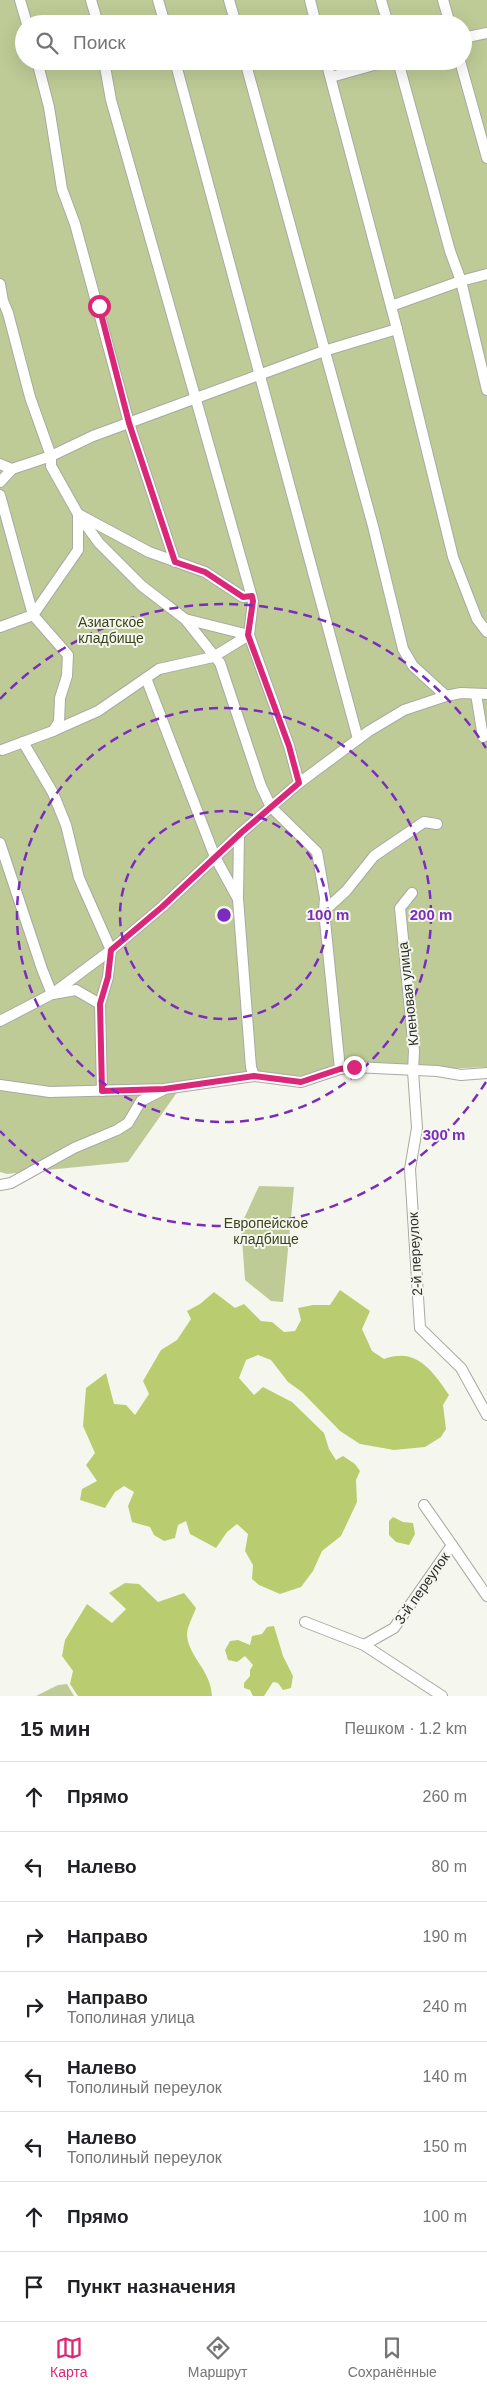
<!DOCTYPE html>
<html lang="ru">
<meta charset="utf-8">
<style>
body{margin:0;font-family:Helvetica,sans-serif;background:#f6f6f6;color:#202124}
.stop{position:absolute;width:15px;height:15px;margin:-11px;border:4px solid #db2777;border-radius:50%;background:#fff}
.stop.end{background:#db2777;border-color:#fff;box-shadow:0 1px 5px #0008}
.list{margin:0;padding:0;list-style:none}
h2{display:flex;justify-content:space-between;align-items:center;height:65px;margin:0;padding:0 20px;font-size:21px}
h2 small{font-size:16px;font-weight:400;color:#757577}
.list li{display:grid;grid-template-columns:32px 1fr auto;gap:15px;align-items:center;box-sizing:border-box;height:70px;padding:0 20px;border-top:1px solid #e0e0e0}
.list b{display:block;font-size:19px;white-space:nowrap}
.list p{margin:0;font-size:16px;white-space:nowrap;color:#757577}
.list em{font-size:16px;font-style:normal;color:#757577}
.icon{flex:none;width:28px;height:28px;fill:none;stroke:currentColor;stroke-width:2;stroke-linecap:round;stroke-linejoin:round}
.map{position:relative;flex:none;width:487px;height:1696px;overflow:hidden}
.search{position:absolute;background:#fff;box-shadow:0 5px 20px #0002;left:15px;right:15px;top:15px;height:55px;display:flex;align-items:center;gap:12px;box-sizing:border-box;padding:0 18px;border-radius:28px;color:#757577;font-size:19px}
.sheet{height:625px;background:#fff}
nav{display:flex;justify-content:space-around;align-items:center;box-sizing:border-box;height:70px;border-top:1px solid #e0e0e0;background:#fff;font-size:14px;color:#757577}
nav a{display:grid;justify-items:center;gap:2px}
nav .on{color:#db2777}
.map>svg:first-child{display:block}
.green{fill:#becb96;fill-rule:evenodd}
.forest{fill:#b9cd70}
.lines{fill:none;stroke-linecap:round;stroke-linejoin:round}
.minor-casing{stroke:#a8aaa2;stroke-width:12}
.minor{stroke:#fff;stroke-width:10}
.route{stroke:#db2777;stroke-width:6}
.ring{fill:none;stroke:#7b2cbf;stroke-width:2.5;stroke-dasharray:9 6}
.labels{text-anchor:middle;dominant-baseline:central;stroke-width:4;stroke-linejoin:round;paint-order:stroke}
.park-label{font-size:14px;fill:#3b431d;stroke:#f5f7ee}
.street-label{font-size:14px;fill:#2c2d2a;stroke:#f5f7ee}
.centre{fill:#7b2cbf;stroke:#f5f7ee;stroke-width:2.5}
.ring-label{font-size:15px;text-anchor:middle;font-weight:bold;fill:#7b2cbf;stroke:#f5f7ee;stroke-width:4;stroke-linejoin:round;paint-order:stroke}
</style>
<div class="map">
<svg width="487" height="1696" viewBox="0 0 487 1696">
<rect width="100%" height="100%" fill="#f5f7ee"/>
<g class="green">
<path d="M0 0H487V1067L185 1081 128 1162 7 1174 0 1172ZM24 24H463V61H24Z"/>
<polygon points="259,1186 294,1187 283,1302 271,1301 245,1280 241,1225"/>
<polygon points="67,1684 74,1696 36,1696 58,1685"/>
</g>
<g class="forest">
<path d="M340 1290 370 1311 362 1329 372 1351 384 1359C416 1347 432 1370 449 1395L443 1405 446 1429 441 1437 425 1447 394 1450 360 1444 340 1431 302 1392 288 1382 271 1360 258 1355 246 1360 239 1378 254 1395 263 1387 292 1402 324 1433 329 1449 336 1460 343 1456 355 1464 360 1471 356 1480 357 1502 341 1536 322 1551 313 1571 301 1587 280 1594 259 1585 252 1579 253 1565 245 1551 248 1534 237 1524 227 1532 216 1548 190 1534 186 1521 178 1525 175 1538 164 1541 154 1535 150 1527 132 1522 128 1506 134 1492 124 1486 115 1492 105 1508 80 1500 82 1489 97 1481 86 1465 95 1453 83 1426 86 1388 106 1373 114 1404 126 1405 135 1415 149 1394 143 1381 161 1350 177 1340 191 1319 187 1311 200 1304 214 1292 235 1308 244 1304 261 1321 272 1322 284 1332 295 1331 301 1320 298 1308 313 1305H330Z"/>
<polygon points="393,1517 403,1522 413,1523 415,1534 409,1545 396,1542 389,1535 389,1521"/>
<path d="M125 1583 139 1584 158 1602 184 1593 196 1608C193 1616 187 1627 187 1635 189 1658 211 1670 212 1696H78L70 1684 73 1671 62 1656 65 1640 87 1604 112 1623 126 1609 109 1593Z"/>
<polygon points="274,1626 283,1656 293,1676 291,1688 283,1690 278,1683 273,1682 264,1696 253,1696 250,1690 244,1688 244,1683 250,1676 250,1670 253,1665 245,1656 237,1662 228,1660 225,1650 230,1641 238,1640 250,1645 252,1636 262,1634 267,1627"/>
</g>
<g class="lines">
<g class="minor-casing">
<g id="minor">
<polyline points="20,0 27,24"/>
<polyline points="91,0 98,24"/>
<polyline points="158,0 165,24"/>
<polyline points="229,0 236,24"/>
<polyline points="310,0 316,24"/>
<polyline points="381,0 388,24"/>
<polyline points="443,0 450,24"/>
<polyline points="463,38 487,33"/>
<polyline points="37,61 49,107 62,189 75,224 129,423 175,562"/>
<polyline points="104,61 111,100 253,601 249,635 289,746 299,783"/>
<polyline points="175,61 358,739"/>
<polyline points="245,61 373,526 403,649 413,666 446,696"/>
<polyline points="326,61 397,329 453,557 477,619 487,632"/>
<polyline points="398,61 450,251 461,281 487,390"/>
<polyline points="460,61 487,158"/>
<polyline points="331,77 388,61"/>
<polyline points="0,284 3,301 8,313 30,397 51,456 51,466 78,514 99,543 142,586 185,619 220,663 261,786 271,807"/>
<polyline points="391,306 461,281 487,274"/>
<polyline points="0,464 12,469 51,456 93,436 324,351 397,329"/>
<polyline points="0,482 12,469"/>
<polyline points="0,495 33,615 68,655 67,676 60,698 59,722 53,731 2,750"/>
<polyline points="0,627 33,615 78,550 78,514 149,552 205,572 243,597 251,596"/>
<polyline points="146,678 159,669 213,657 249,635 185,619"/>
<polyline points="476,694 483,737"/>
<polyline points="53,731 98,711 146,678 215,857 238,899 251,1067 254,1076"/>
<polyline points="23,742 53,793 66,825 79,878 111,950"/>
<polyline points="272,808 317,852 325,898 324,911 340,1069"/>
<polyline points="0,843 42,969 52,994"/>
<polyline points="412,893 400,908 414,1051 413,1071 417,1128 410,1169 420,1328 461,1368 487,1415"/>
<polyline points="238,896 239,835"/>
<polyline points="324,911 346,891 374,856 424,822 437,824"/>
<polyline points="53,994 76,990 100,1004"/>
<polyline points="0,1021 52,994 111,950 162,907 242,832 299,783 369,731 404,710 446,696 461,693 487,694"/>
<polyline points="0,1085 50,1092 164,1089 254,1076 301,1082 340,1069 354,1067 437,1071 461,1075 487,1073"/>
<polyline points="102,1091 100,1004 108,977 111,950"/>
<polyline points="0,1185 11,1183 74,1148 117,1130 128,1123 141,1101 163,1090"/>
<polyline points="424,1505 452,1545"/>
<polyline points="305,1622 364,1645 442,1696"/>
<polyline points="364,1645 394,1628 452,1545 487,1596"/>
</g>
</g>
<use href="#minor" class="minor"/>
</g>
<g class="lines">
<polyline class="route" points="99,306 129,423 175,562 205,572 243,597 252,596 253,601 248,635 289,746 299,783 242,832 162,907 111,950 108,977 100,1004 102,1091 164,1089 254,1076 301,1082 340,1069 354,1067"/>
</g>
<g class="ring">
<circle cx="224" cy="915" r="104"/>
<circle cx="224" cy="915" r="207"/>
<path d="M486 1082A311 311 0 0 1 0 1131M0 699A311 311 0 0 1 486 748"/>
</g>
<g class="labels">
<g class="park-label">
<text x="111" y="622">Азиатское<tspan x="111" dy="16">кладбище</tspan></text>
<text x="266" y="1223">Европейское<tspan x="266" dy="16">кладбище</tspan></text>
</g>
<g class="street-label">
<text transform="translate(408 994) rotate(-96)">Кленовая улица</text>
<text transform="translate(415 1254) rotate(-93)">2-й переулок</text>
<text transform="translate(422 1588) rotate(-55)">3-й переулок</text>
</g>
</g>
<circle cx="224" cy="915" r="8" class="centre"/>
<g class="ring-label">
<text x="328" y="920">100 m</text>
<text x="431" y="920">200 m</text>
<text x="444" y="1140">300 m</text>
</g>
</svg>
<div class="stop" style="left:99px;top:306px"></div>
<div class="stop end" style="left:354px;top:1067px"></div>
<div class="search"><svg class="icon" aria-label="search" viewBox="0 0 24 24"><circle cx="10" cy="10" r="6"/><path d="M15 15l6 6"/></svg>Поиск</div>
</div>
<section class="sheet">
<h2>15 мин<small>Пешком · 1.2 km</small></h2>
<ul class="list">
<li><svg class="icon" aria-label="ahead" viewBox="0 0 24 24"><path d="M12 20V5M6 11l6-6 6 6"/></svg><div><b>Прямо</b></div><em>260 m</em></li>
<li><svg class="icon" aria-label="left" viewBox="0 0 24 24"><path d="M17 20v-9H6M10 6l-5 5 5 5"/></svg><div><b>Налево</b></div><em>80 m</em></li>
<li><svg class="icon" aria-label="right" viewBox="0 0 24 24"><path d="M7 20v-9h11M14 6l5 5-5 5"/></svg><div><b>Направо</b></div><em>190 m</em></li>
<li><svg class="icon" aria-label="right" viewBox="0 0 24 24"><path d="M7 20v-9h11M14 6l5 5-5 5"/></svg><div><b>Направо</b><p>Тополиная улица</p></div><em>240 m</em></li>
<li><svg class="icon" aria-label="left" viewBox="0 0 24 24"><path d="M17 20v-9H6M10 6l-5 5 5 5"/></svg><div><b>Налево</b><p>Тополиный переулок</p></div><em>140 m</em></li>
<li><svg class="icon" aria-label="left" viewBox="0 0 24 24"><path d="M17 20v-9H6M10 6l-5 5 5 5"/></svg><div><b>Налево</b><p>Тополиный переулок</p></div><em>150 m</em></li>
<li><svg class="icon" aria-label="ahead" viewBox="0 0 24 24"><path d="M12 20V5M6 11l6-6 6 6"/></svg><div><b>Прямо</b></div><em>100 m</em></li>
<li><svg class="icon" aria-label="arrive" viewBox="0 0 24 24"><path d="M6 21V4h12l-3 4 3 4H6"/></svg><div><b>Пункт назначения</b></div></li>
</ul>
</section>
<nav>
<a class="on"><svg class="icon" aria-label="map" viewBox="0 0 24 24"><path d="M3 6l6-2 6 2 6-2v14l-6 2-6-2-6 2zM9 4v14M15 6v14"/></svg>Карта</a>
<a><svg class="icon" aria-label="directions" viewBox="0 0 24 24"><path d="M12 3l9 9-9 9-9-9zM9 14v-3h6M13 9l2 2-2 2"/></svg>Маршрут</a>
<a><svg class="icon" aria-label="saved" viewBox="0 0 24 24"><path d="M7 4h10v16l-5-4-5 4z"/></svg>Сохранённые</a>
</nav>
